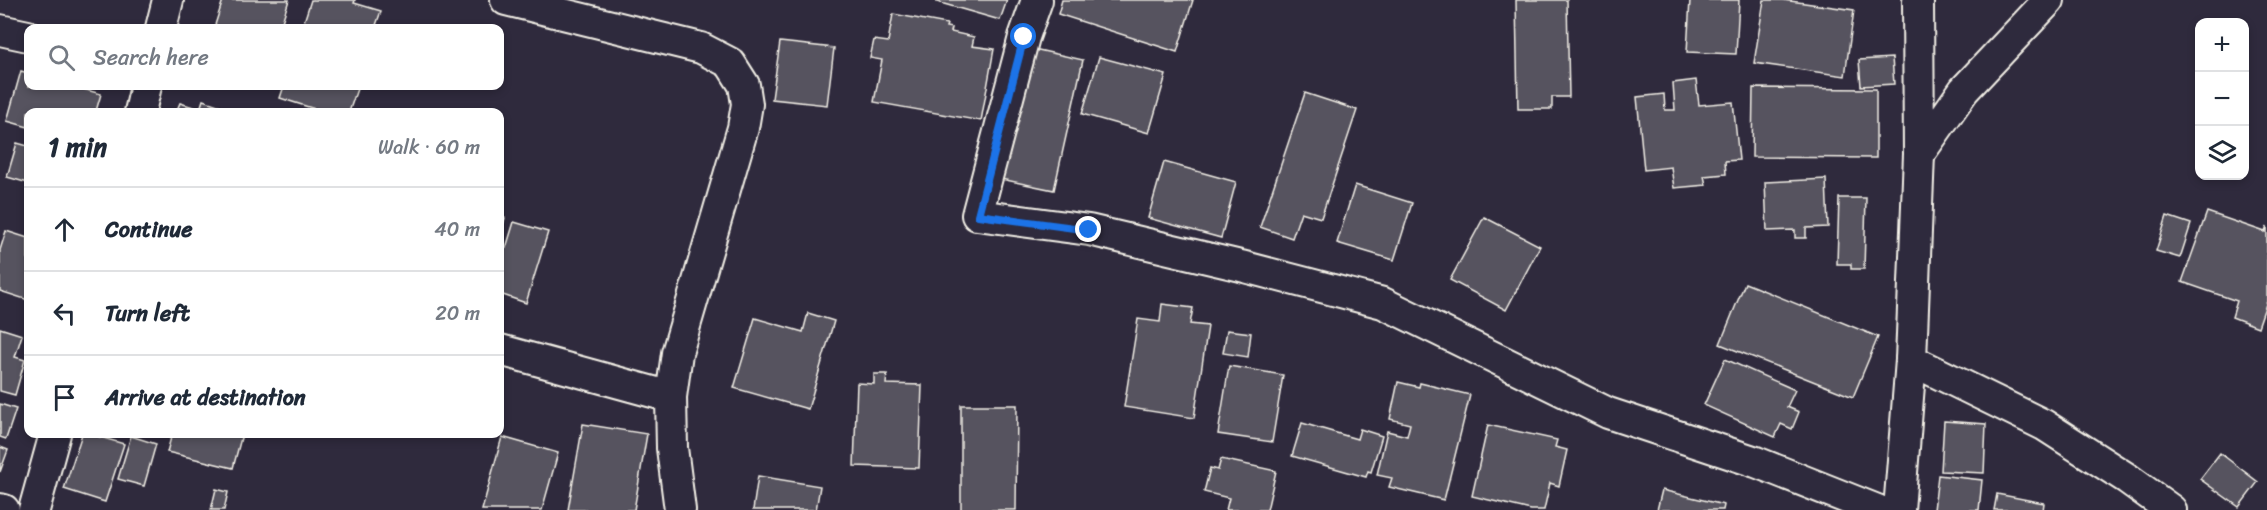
<!DOCTYPE html>
<meta charset="utf-8">
<style>
body{margin:0;font-family:Sriracha,sans-serif;background:#f6f6f7;color:#1f2937}
.controls{position:absolute;right:18px;top:18px;display:grid;overflow:hidden;border-radius:12px;box-shadow:0 3px 9px #0003}
.controls button{width:54px;height:54px;display:grid;place-items:center;padding:0;border:0;border-bottom:2px solid #e0e1e3;background:#fff;color:#1f2937;font:30px sans-serif}
.stop{position:absolute;width:18px;height:18px;margin:-14px;border:4px solid #1a73e8;border-radius:50%;background:#fff}
.stop.end{background:#1a73e8;border-color:#fff;box-shadow:0 2px 6px #0008}
.list{margin:0;padding:0;list-style:none}
h2{display:flex;justify-content:space-between;align-items:center;height:78px;margin:0;padding:0 24px;font-size:26px}
h2 small{font-size:20px;font-weight:400;color:#747a83}
.list li{display:grid;grid-template-columns:39px 1fr auto;gap:18px;align-items:center;box-sizing:border-box;height:84px;padding:0 24px;border-top:2px solid #e0e1e3}
.list b{display:block;font-size:22px;white-space:nowrap}
.list em{font-size:20px;font-style:normal;color:#747a83}
.icon{flex:none;width:33px;height:33px;fill:none;stroke:currentColor;stroke-width:2;stroke-linecap:round;stroke-linejoin:round}
.map{position:relative;flex:none;width:2267px;height:510px;overflow:hidden}
.search{position:absolute;background:#fff;box-shadow:0 3px 9px #0003;left:24px;top:24px;width:480px;height:66px;display:flex;align-items:center;gap:15px;box-sizing:border-box;padding:0 21px;border-radius:12px;color:#747a83;font-size:22px}
.panel{position:absolute;background:#fff;box-shadow:0 3px 9px #0003;left:24px;top:108px;width:480px;height:330px;border-radius:12px}
.map>svg:first-child{display:block}
.building{fill:#56525f;stroke:#f4f1e8;stroke-width:1.5}
.lines{fill:none;stroke-linecap:round;stroke-linejoin:round}
.street-casing{stroke:#f4f1e8;stroke-width:34}
.street{stroke:#2f2a3d;stroke-width:30}
.route{stroke:#1a73e8;stroke-width:8}
</style>
<div class="map">
<svg width="2267" height="510" viewBox="0 0 2267 510">
<rect width="100%" height="100%" fill="#2f2a3d"/>
<filter id="ink" filterUnits="userSpaceOnUse"><feTurbulence type="fractalNoise" baseFrequency=".0167" numOctaves="2"/><feDisplacementMap in="SourceGraphic" scale="12" xChannelSelector="R" yChannelSelector="G"/><feConvolveMatrix kernelMatrix="1 2 1 2 8 2 1 2 1" color-interpolation-filters="sRGB"/></filter>
<g filter="url(#ink)">
<g class="building">
<polygon points="223,0 289,0 280,28 214,28"/>
<polygon points="311,0 355,0 354,3 381,11 375,28 302,28"/>
<polygon points="938,0 1007,0 1000,20 937,2"/>
<polygon points="1062,0 1193,0 1177,52 1058,14"/>
<polygon points="1516,0 1567,0 1569,97 1552,97 1552,109 1518,109"/>
<polygon points="1690,0 1739,0 1736,54 1687,52"/>
<polygon points="1764,0 1783,0 1854,10 1845,76 1754,63"/>
<polygon points="893,14 947,24 946,27 952,28 951,32 974,37 972,46 994,49 981,121 874,102 882,60 870,58 874,40 888,42"/>
<polygon points="780,42 834,48 827,105 772,99"/>
<polygon points="1025,47 1083,60 1054,190 996,178"/>
<polygon points="1099,57 1166,75 1149,133 1082,114"/>
<polygon points="1892,58 1894,84 1861,86 1859,60"/>
<polygon points="21,71 28,73 28,86 72,86 101,94 96,111 104,112 28,112 28,127 7,121"/>
<polygon points="1696,80 1699,105 1733,102 1739,160 1725,161 1726,174 1704,176 1706,185 1674,188 1671,167 1644,170 1637,97 1664,94 1665,110 1675,110 1673,83"/>
<polygon points="284,86 358,86 349,112 317,112 318,110 280,98"/>
<polygon points="1753,88 1876,89 1876,158 1752,157"/>
<polygon points="1305,93 1357,110 1321,218 1301,212 1292,238 1260,227"/>
<polygon points="203,100 238,112 176,112 180,103 200,109"/>
<polygon points="17,143 28,146 28,183 7,177"/>
<polygon points="1164,162 1236,182 1221,238 1148,218"/>
<polygon points="1826,179 1828,227 1806,228 1806,238 1795,238 1795,230 1767,231 1765,182"/>
<polygon points="1355,185 1412,203 1394,260 1337,243"/>
<polygon points="1839,198 1866,198 1864,269 1851,269 1851,264 1837,264"/>
<polygon points="2207,212 2265,232 2267,227 2267,301 2258,327 2232,317 2237,301 2182,282"/>
<polygon points="2167,216 2191,224 2180,258 2156,251"/>
<polygon points="500,217 505,218 500,235"/>
<polygon points="1484,217 1540,246 1506,310 1450,280"/>
<polygon points="514,222 548,232 526,303 500,294 500,246 506,248"/>
<polygon points="6,231 28,238 28,300 0,291 0,250"/>
<polygon points="1745,283 1878,337 1853,397 1720,344"/>
<polygon points="1162,304 1193,308 1190,324 1208,326 1194,418 1124,407 1138,319 1160,322"/>
<polygon points="808,313 834,321 808,409 734,388 755,318 803,332"/>
<polygon points="0,328 22,335 15,357 25,360 15,395 0,391"/>
<polygon points="1227,330 1251,333 1248,357 1223,353"/>
<polygon points="1725,359 1795,390 1787,407 1799,412 1792,429 1781,424 1775,437 1704,405"/>
<polygon points="1229,366 1283,375 1272,442 1218,434"/>
<polygon points="874,374 887,374 886,384 922,385 919,468 854,466 857,383 874,384"/>
<polygon points="1398,382 1419,387 1420,383 1470,395 1444,500 1389,487 1392,478 1377,475 1387,431 1407,436 1410,424 1390,419"/>
<polygon points="0,404 16,409 6,439 0,437"/>
<polygon points="961,405 1017,405 1016,510 961,510"/>
<polygon points="1944,421 1986,424 1984,473 1941,471"/>
<polygon points="1302,423 1357,439 1360,429 1382,436 1371,472 1368,471 1366,477 1292,456"/>
<polygon points="583,424 647,434 634,510 568,510"/>
<polygon points="1488,425 1557,440 1555,447 1567,450 1559,486 1550,483 1544,510 1531,510 1472,496"/>
<polygon points="82,434 90,434 124,444 105,502 64,489"/>
<polygon points="172,434 242,434 233,468 167,452"/>
<polygon points="131,436 156,444 144,486 118,479"/>
<polygon points="502,437 558,453 542,510 482,510"/>
<polygon points="0,447 8,450 0,472"/>
<polygon points="2220,453 2258,482 2239,507 2200,479"/>
<polygon points="1221,459 1276,471 1267,510 1226,510 1229,498 1204,492 1210,468 1218,470"/>
<polygon points="1938,475 1982,480 1979,510 1934,510"/>
<polygon points="758,476 820,486 816,510 753,510"/>
<polygon points="216,489 228,492 224,510 211,510"/>
<polygon points="1662,490 1724,505 1723,510 1657,510"/>
<polygon points="1997,494 2044,503 2043,510 1994,510"/>
</g>
<g class="lines">
<g class="street-casing">
<g id="street">
<polyline points="506,0 701,48 730,63 744,85 747,104 743,128 677,353 671,397 672,448 680,510"/>
<polyline points="1037,0 1024,37 977,215 1089,230 1241,266 1383,303 1608,413 1756,462 1877,510"/>
<polyline points="161,28 168,0"/>
<polyline points="0,30 28,36"/>
<polyline points="140,112 146,86"/>
<polyline points="1919,154 1964,90 2049,0"/>
<polyline points="500,350 671,397"/>
<polyline points="1911,360 2044,425 2128,479 2171,510"/>
<polyline points="0,509 4,510"/>
<polyline points="34,510 55,434"/>
<polyline points="1899,510 1911,360 1919,154 1918,0"/>
</g>
</g>
<use href="#street" class="street"/>
</g>
</g>
<g class="lines" filter="url(#ink)">
<polyline class="route" points="1024,37 978,215 1089,230"/>
</g>
</svg>
<div class="controls">
<button>+</button>
<button>−</button>
<button><svg class="icon" aria-label="layers" viewBox="0 0 24 24"><path d="M12 4l9 5-9 5-9-5zM3 14l9 5 9-5"/></svg></button>
</div>
<div class="stop" style="left:1024px;top:37px"></div>
<div class="stop end" style="left:1089px;top:230px"></div>
<div class="search"><svg class="icon" aria-label="search" viewBox="0 0 24 24"><circle cx="10" cy="10" r="6"/><path d="M15 15l6 6"/></svg>Search here</div>
<section class="panel">
<h2>1 min<small>Walk · 60 m</small></h2>
<ul class="list">
<li><svg class="icon" aria-label="ahead" viewBox="0 0 24 24"><path d="M12 20V5M6 11l6-6 6 6"/></svg><div><b>Continue</b></div><em>40 m</em></li>
<li><svg class="icon" aria-label="left" viewBox="0 0 24 24"><path d="M17 20v-9H6M10 6l-5 5 5 5"/></svg><div><b>Turn left</b></div><em>20 m</em></li>
<li><svg class="icon" aria-label="arrive" viewBox="0 0 24 24"><path d="M6 21V4h12l-3 4 3 4H6"/></svg><div><b>Arrive at destination</b></div></li>
</ul>
</section>
</div>
